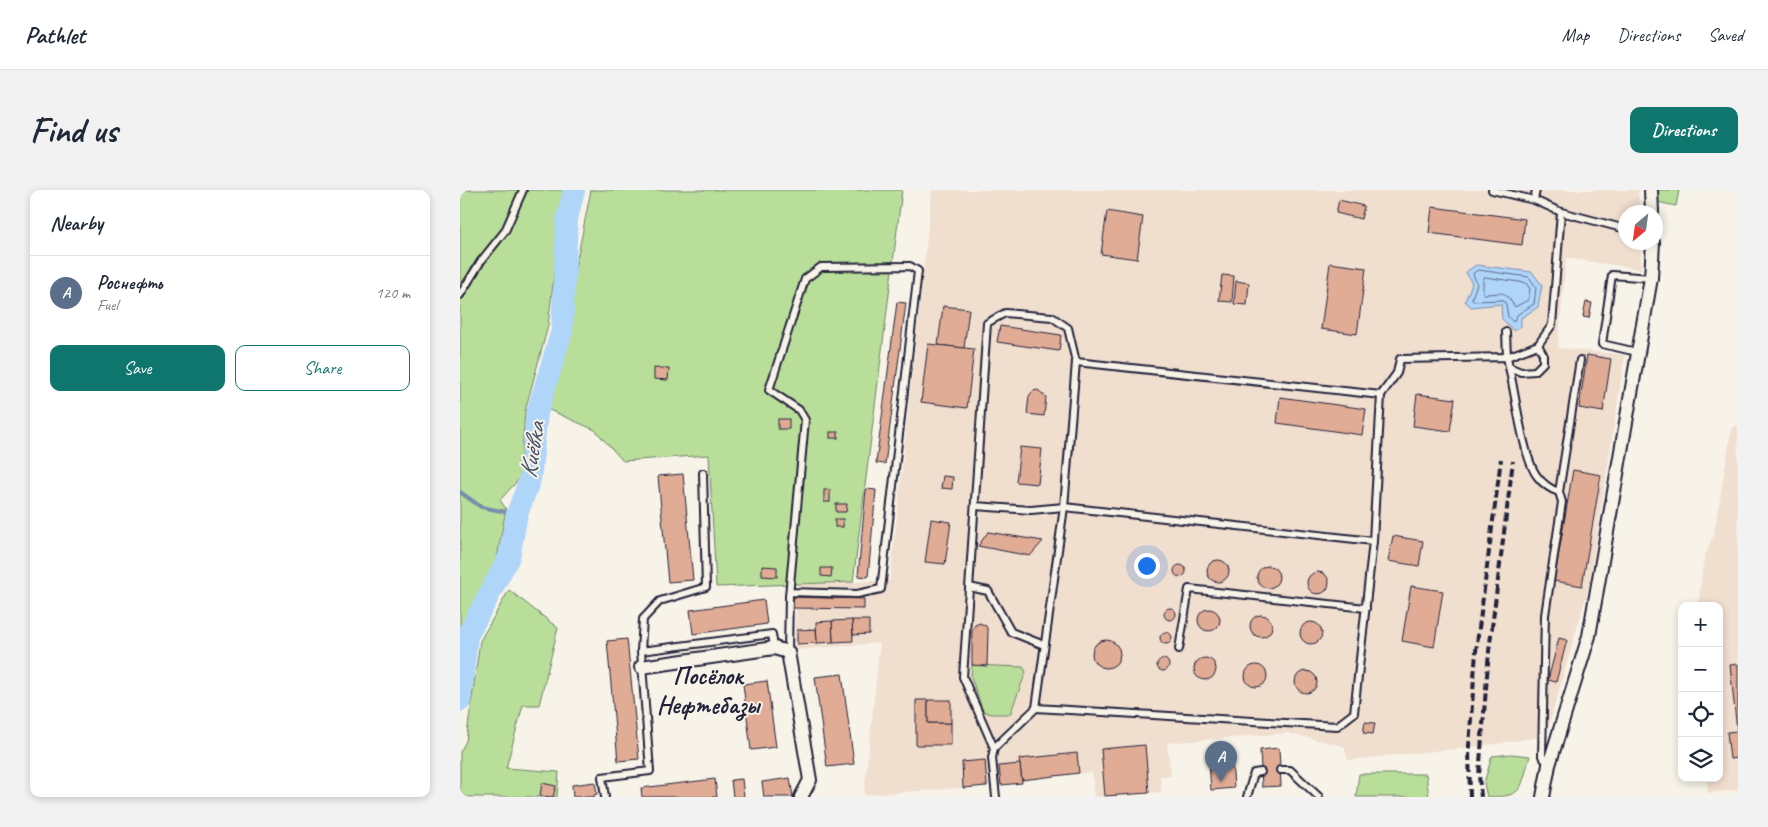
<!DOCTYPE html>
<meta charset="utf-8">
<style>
body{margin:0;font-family:Caveat,sans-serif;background:#f2f2f3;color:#1f2937}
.controls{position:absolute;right:15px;bottom:15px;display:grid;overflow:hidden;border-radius:10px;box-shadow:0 2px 8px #0003}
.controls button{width:45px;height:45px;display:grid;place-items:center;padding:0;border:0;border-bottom:1px solid #e0e1e3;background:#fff;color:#1f2937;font:25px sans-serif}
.compass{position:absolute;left:1158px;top:15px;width:45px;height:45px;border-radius:50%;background:#fff;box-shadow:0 2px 8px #0003;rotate:209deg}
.you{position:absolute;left:686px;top:375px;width:18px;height:18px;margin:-12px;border:4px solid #fff;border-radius:50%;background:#1a73e8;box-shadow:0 0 0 8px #1a73e833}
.badge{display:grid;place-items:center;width:32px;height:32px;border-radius:50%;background:#0f766e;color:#fff;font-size:16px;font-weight:700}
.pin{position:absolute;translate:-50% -41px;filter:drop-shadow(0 1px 2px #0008)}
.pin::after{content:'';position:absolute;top:26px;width:18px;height:15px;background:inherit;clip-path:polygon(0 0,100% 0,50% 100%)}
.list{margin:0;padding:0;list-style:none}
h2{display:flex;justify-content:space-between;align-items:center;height:65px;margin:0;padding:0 20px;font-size:21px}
h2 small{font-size:16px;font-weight:400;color:#747a83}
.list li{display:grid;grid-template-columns:32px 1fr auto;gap:15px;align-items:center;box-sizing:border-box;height:75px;padding:0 20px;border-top:1px solid #e0e1e3}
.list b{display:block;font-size:19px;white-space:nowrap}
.list p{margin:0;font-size:16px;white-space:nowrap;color:#747a83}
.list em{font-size:16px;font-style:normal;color:#747a83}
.actions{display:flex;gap:10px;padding:15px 20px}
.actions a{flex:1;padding:11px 0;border:1px solid #0f766e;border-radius:10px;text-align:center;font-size:18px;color:#0f766e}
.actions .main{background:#0f766e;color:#fff}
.icon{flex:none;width:28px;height:28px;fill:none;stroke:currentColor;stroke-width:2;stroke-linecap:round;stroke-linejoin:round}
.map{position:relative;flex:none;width:1278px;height:607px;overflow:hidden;border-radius:10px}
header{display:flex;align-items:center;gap:30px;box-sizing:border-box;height:70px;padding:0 25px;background:#fff;border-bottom:1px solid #e0e1e3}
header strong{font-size:24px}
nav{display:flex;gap:28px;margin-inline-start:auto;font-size:18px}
.intro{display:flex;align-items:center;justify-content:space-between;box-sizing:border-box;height:120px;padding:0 30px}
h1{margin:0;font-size:35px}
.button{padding:12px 22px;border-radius:10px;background:#0f766e;color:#fff;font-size:18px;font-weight:700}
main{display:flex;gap:30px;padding:0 30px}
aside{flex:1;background:#fff;border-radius:10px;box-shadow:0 2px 8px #0003}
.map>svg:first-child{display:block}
.built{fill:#f0decf}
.green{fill:#b9de99;stroke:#6e806a}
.water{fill:#afd5f9;stroke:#778dad}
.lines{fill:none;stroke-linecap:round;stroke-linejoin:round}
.shore{stroke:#5a6a87;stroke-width:1}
.stream{stroke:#778dad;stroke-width:4}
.river{stroke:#afd5f9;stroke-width:22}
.building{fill:#e1ac96;stroke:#22223b}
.lane-casing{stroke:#22223b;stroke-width:10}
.street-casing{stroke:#22223b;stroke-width:16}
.lane{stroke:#f7f3e8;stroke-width:6}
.street{stroke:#f7f3e8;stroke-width:12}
.rail{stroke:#22223b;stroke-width:4;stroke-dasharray:8 4;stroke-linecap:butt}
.labels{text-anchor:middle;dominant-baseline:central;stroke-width:4;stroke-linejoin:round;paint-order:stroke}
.water-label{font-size:25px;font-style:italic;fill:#454f6a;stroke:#f7f3e8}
.neighbourhood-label{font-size:25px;font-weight:bold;fill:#22223b;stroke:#f7f3e8}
</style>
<header>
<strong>Pathlet</strong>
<nav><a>Map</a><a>Directions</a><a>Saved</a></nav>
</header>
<div class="intro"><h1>Find us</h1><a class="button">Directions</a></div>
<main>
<aside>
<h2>Nearby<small></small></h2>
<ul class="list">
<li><span class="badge" style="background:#5c6f8a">A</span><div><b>Роснефть</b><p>Fuel</p></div><em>120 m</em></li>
</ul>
<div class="actions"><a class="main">Save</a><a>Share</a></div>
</aside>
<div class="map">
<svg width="1278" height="607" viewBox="0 0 1278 607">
<rect width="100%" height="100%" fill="#f7f3e8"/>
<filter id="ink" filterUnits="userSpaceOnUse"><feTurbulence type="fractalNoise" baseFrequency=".02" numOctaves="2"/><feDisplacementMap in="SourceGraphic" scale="10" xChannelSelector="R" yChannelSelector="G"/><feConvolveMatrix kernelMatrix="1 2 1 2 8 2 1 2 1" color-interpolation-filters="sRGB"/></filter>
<g filter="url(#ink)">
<g class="built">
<polygon points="472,0 1178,0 1180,22 1166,22 1166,52 1181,53 1181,79 1106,68 1098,158 1165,165 1129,396 1086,546 1021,556 888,570 884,556 827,543 707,553 711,586 700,586 701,602 634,607 632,582 562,590 562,593 541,595 404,605 420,453 334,460 337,395 430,390"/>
<polygon points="1278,236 1278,600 1248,603 1246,588 1259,588 1259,416 1238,416 1244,368 1254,344 1272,237"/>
</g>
<g class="green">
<polygon points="0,0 104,0 88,136 65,221 60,288 40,310 46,319 37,368 0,439"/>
<polygon points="131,0 442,0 393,392 256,397 249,265 163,271 135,240 87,219"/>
<polygon points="1196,0 1219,0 1216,16 1197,12"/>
<polygon points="49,400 98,438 79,515 63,515 46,578 99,582 97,607 0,607 0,562 6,551 20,451"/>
<polygon points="512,475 563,477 566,482 550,524 531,524 523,521 511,487"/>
<path d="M1051 564 1070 566C1060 599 1065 607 1027 607L1024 593 1032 566Z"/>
<polygon points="899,584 966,584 969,607 896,607"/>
</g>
<polygon class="water" points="1016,75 1072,82 1082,95 1078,117 1061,128 1061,136 1054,141 1042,129 1041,114 1011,117 1005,111 1012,94 1006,82"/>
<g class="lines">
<g class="shore">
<polygon points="1018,80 1069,87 1076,97 1074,114 1058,124 1053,132 1048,127 1046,114 1043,110 1013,111 1012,108 1017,94 1013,84"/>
<path d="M1025 87 1066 93 1070 99 1068 110 1055 117C1042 98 1045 104 1023 104V90Z"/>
</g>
<polyline class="stream" points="0,302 21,317 57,324"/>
<polyline class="river" points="0,511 7,446 49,367 57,324 70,289 77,223 102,141 107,29 114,0"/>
</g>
<g class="building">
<polygon points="879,10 904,16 901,29 876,23"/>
<polygon points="972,17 1065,29 1062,55 969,43"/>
<polygon points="647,21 683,27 677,69 641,64"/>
<polygon points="870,73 906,78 897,144 861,139"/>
<polygon points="762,85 774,86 772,112 759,111"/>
<polygon points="776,91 789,93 787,115 774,114"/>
<polygon points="437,112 446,113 425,274 416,273"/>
<polygon points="1126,112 1132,113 1129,128 1123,127"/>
<polygon points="483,116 509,119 504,158 478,155"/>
<polygon points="540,136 601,145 599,161 537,152"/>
<polygon points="468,154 514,159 507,218 461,212"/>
<polygon points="1127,165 1151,169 1143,222 1119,218"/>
<polygon points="194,178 209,179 208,190 194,189"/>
<polygon points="578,200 586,207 584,226 567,224 569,206 573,201"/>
<polygon points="957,204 995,209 990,241 953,236"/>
<polygon points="820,207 906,219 902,245 817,233"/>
<rect x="318" y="229" width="11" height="10"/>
<rect x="370" y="242" width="8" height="6"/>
<polygon points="560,257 582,259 578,294 556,292"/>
<polygon points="1113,280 1141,285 1122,396 1094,391"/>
<polygon points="223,284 233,390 208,392 198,286"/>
<polygon points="483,286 493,287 492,299 481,298"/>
<polygon points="406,299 416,300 408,387 398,386"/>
<rect x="364" y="300" width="6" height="12"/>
<polygon points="376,314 387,314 386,322 376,322"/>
<rect x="375" y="329" width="8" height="8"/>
<polygon points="471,329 491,332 485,374 465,372"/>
<polygon points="528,342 583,351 570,366 518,356"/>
<polygon points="933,346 963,351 959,376 928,371"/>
<circle cx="758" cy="381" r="11"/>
<circle cx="720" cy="381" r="6"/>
<circle cx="808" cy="387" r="11"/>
<polygon points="302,376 317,377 317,387 302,386"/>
<polygon points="361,378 372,378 371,387 361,386"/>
<circle cx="858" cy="393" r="11"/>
<polygon points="951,396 983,401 974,457 942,451"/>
<polygon points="332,407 404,409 404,419 332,418"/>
<polygon points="304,410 307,434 233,444 230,420"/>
<circle cx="710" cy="424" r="6"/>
<circle cx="749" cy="430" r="11"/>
<circle cx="801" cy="436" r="11"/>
<polygon points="392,430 409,430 409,444 393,445"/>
<polygon points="392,430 393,451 373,452 372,431"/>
<polygon points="372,431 373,452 357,453 356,432"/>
<circle cx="851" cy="443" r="11"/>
<polygon points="520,433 526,436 528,441 527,476 512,475 512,441 515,435"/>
<polygon points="356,439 357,453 337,454 337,440"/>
<circle cx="706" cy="448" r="6"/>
<polygon points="1099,448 1107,450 1096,492 1088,490"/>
<polygon points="167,449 179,569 158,571 147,451"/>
<circle cx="646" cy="464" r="14"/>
<circle cx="745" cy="479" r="11"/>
<circle cx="703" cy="475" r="6"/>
<polygon points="1278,474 1278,568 1270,569 1267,542 1277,541 1270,475"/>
<circle cx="796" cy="486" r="11"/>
<circle cx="846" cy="492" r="11"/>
<polygon points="382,484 394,574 367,577 355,487"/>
<polygon points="307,491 316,557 291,560 283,494"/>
<polygon points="456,510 468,510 468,533 491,533 491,555 456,555"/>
<rect x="468" y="510" width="23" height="23"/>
<polygon points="905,532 915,533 913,544 903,543"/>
<polygon points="685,555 689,603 645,606 641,559"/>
<polygon points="819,558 821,596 802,597 800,560"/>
<polygon points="617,563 619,583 562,590 559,569"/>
<polygon points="525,570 527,596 503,598 502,572"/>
<polygon points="772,570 774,598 751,600 749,572"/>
<polygon points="560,574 562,593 541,595 539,576"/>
<polygon points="330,588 333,607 304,607 302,592"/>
<polygon points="255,589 257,607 182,607 181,598"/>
<polygon points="282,589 284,607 273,607 271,590"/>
<polygon points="135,592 137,604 134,605 134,607 113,607 112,595"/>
<polygon points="82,593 96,596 93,607 80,606"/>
</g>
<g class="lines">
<g class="lane-casing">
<g id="lane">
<polyline points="1032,0 1074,10 1101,22 1166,39"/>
<polyline points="1074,10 1076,0"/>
<polyline points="0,105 21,71 45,41 63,0"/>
<polyline points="1046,142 1047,167 1078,155 1092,135 1101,22"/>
<polyline points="1177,162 1142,154 1152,85 1191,88"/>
<polyline points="616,172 921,205 913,351"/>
<path d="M1049 177C1055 202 1063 268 1077 286 1082 293 1091 300 1099 302L1120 170"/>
<polyline points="921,205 937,183 940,169 1047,167 1049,177 1061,182 1075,181 1083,173 1083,164 1078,155"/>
<polyline points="515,316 571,320 604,317 913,351 894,523 877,536 576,518"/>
<polyline points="509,397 528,401 551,442 584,455"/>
<polyline points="719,459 729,399 906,418"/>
<polyline points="181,461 183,429 200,411 246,397 243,283"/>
<polyline points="328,462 329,406 345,230 339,220 309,200 345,89 361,77 450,76 458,81 421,399 397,404 330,402"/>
<polyline points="534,558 503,487 527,133 545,123 592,127 608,138 616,172 604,317 576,518 534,558 532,568 536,607"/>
<polyline points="1088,574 1082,566 1085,425 1102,312 1099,302"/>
<polyline points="820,580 830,580 859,607"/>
<polyline points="145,607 142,587 190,581 181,461 312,444 314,458"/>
<polyline points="787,607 794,583 801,582"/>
</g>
</g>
<g class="street-casing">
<g id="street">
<polyline points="1191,0 1192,22"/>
<polyline points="181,477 314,458 328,462 350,590 341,607"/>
<polyline points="1083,607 1089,575 1129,446 1191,88 1193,52"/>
</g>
</g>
<use href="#lane" class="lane"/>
<use href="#street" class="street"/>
<g class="rail">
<polyline points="1010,607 1009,556 1016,461 1041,269"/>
<polyline points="1021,607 1019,585 1029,461 1053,271"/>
</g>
</g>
</g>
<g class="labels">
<g class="water-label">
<text transform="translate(72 260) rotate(-81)">Киёвка</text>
</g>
<g class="neighbourhood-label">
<text x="248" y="486">Посёлок<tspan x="248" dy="29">Нефтебазы</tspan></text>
</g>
</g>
</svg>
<div class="controls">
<button>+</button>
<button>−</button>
<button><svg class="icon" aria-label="locate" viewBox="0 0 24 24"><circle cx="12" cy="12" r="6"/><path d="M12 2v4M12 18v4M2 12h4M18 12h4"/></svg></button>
<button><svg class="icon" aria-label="layers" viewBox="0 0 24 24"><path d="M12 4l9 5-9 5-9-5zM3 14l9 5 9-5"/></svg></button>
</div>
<svg class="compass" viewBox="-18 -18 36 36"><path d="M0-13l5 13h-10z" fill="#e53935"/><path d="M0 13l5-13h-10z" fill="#747a83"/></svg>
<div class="you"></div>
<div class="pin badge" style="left:761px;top:592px;background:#5c6f8a">A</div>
</div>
</main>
